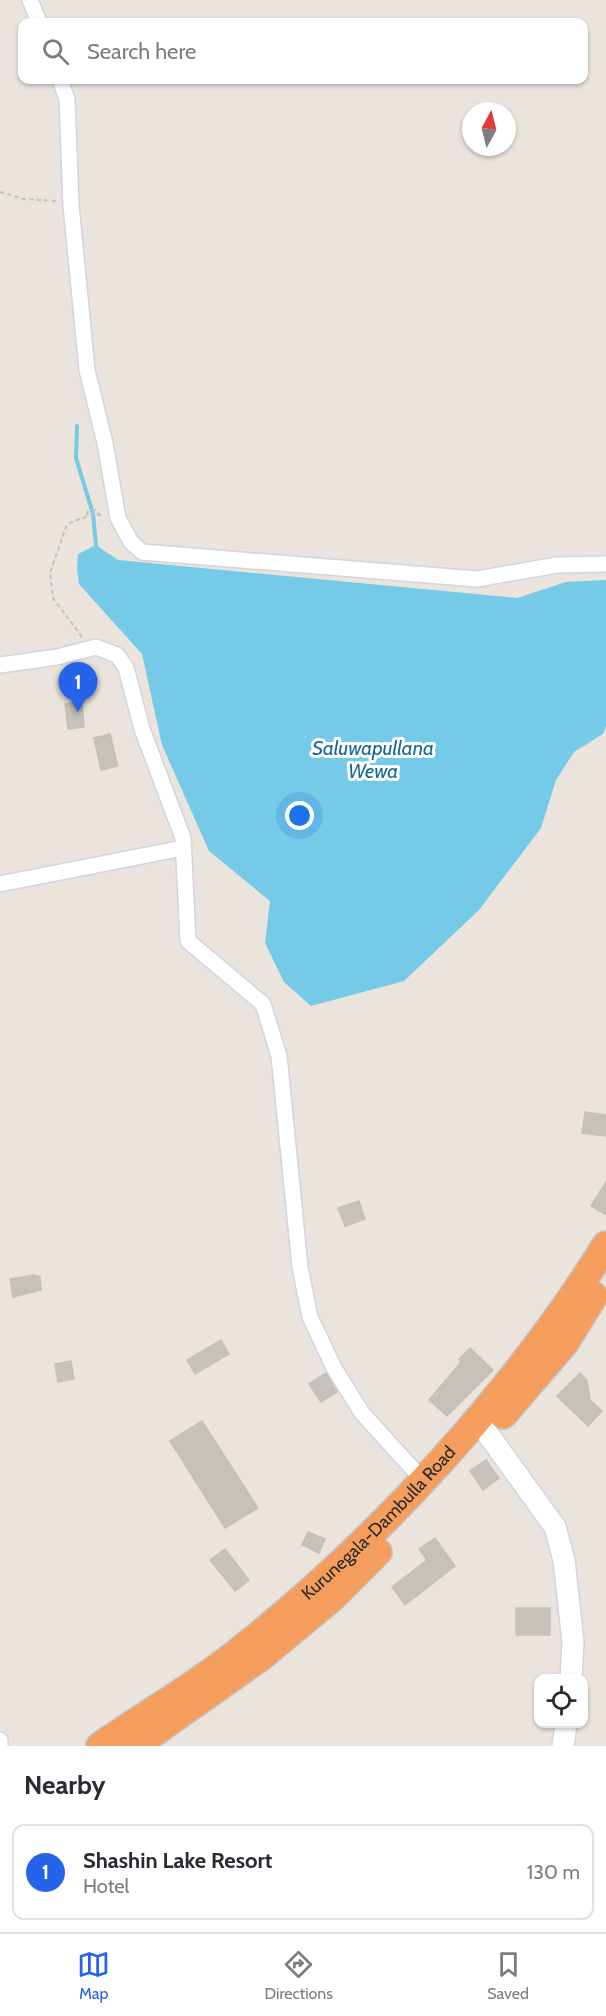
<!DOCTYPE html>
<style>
body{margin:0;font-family:Cabin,sans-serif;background:#f7f7f7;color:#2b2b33}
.controls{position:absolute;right:18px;bottom:18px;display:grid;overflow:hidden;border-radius:12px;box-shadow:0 2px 4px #0004}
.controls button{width:54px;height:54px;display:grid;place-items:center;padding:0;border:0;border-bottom:2px solid #e1e1e2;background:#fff;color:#2b2b33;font:30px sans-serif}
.compass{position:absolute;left:462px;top:102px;width:54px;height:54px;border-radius:50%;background:#fff;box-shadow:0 2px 4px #0004;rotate:7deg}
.you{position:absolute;left:300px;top:816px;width:21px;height:21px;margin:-15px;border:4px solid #fff;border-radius:50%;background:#1a73e8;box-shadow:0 0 0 9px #1a73e833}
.badge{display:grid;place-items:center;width:39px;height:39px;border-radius:50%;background:#2563eb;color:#fff;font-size:20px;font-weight:700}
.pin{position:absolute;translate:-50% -50px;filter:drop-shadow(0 2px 3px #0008)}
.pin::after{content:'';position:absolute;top:32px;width:21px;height:18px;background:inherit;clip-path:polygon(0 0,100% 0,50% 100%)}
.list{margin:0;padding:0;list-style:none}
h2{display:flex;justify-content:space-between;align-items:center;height:78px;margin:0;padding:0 24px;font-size:26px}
h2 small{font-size:20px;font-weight:400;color:#7c7c81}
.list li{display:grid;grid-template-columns:39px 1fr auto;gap:18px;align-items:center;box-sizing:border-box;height:96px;margin:0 12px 12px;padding:0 12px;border:2px solid #e1e1e2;border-radius:12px}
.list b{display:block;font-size:22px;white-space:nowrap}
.list p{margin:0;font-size:20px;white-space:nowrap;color:#7c7c81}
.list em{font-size:20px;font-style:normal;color:#7c7c81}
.icon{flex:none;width:33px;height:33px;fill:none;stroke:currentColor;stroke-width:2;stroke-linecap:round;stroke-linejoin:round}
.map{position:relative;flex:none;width:606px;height:1746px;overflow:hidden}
.search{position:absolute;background:#fff;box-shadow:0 2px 4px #0004;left:18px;right:18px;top:18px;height:66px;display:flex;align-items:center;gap:15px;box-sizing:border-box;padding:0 21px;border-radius:12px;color:#7c7c81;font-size:22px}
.sheet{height:186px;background:#fff}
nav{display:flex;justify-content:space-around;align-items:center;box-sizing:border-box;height:84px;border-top:2px solid #e1e1e2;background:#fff;font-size:16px;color:#7c7c81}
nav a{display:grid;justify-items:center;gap:3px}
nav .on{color:#2563eb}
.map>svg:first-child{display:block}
.water{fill:#74cae7}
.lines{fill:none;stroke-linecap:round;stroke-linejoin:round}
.stream{stroke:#74cae7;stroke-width:4}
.building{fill:#c6c1bb;stroke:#c6c0b6;stroke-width:1.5}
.street-casing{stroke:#d1d4e1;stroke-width:18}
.secondary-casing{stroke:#d1d4e1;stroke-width:24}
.highway-casing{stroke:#c3c3c3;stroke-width:30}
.path{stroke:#c3c3c3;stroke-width:2;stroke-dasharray:4.5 3;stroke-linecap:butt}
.street{stroke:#fff;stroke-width:15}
.secondary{stroke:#fff;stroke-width:21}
.highway{stroke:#f59d5d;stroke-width:27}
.labels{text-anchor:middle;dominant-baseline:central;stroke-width:6;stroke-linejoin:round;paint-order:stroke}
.street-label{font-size:18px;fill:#292929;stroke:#fff}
.water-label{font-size:20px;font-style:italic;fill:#156892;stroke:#fff}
</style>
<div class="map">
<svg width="606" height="1746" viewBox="0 0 606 1746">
<rect width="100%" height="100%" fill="#ebe4dc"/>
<polygon class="water" points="96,545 118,560 517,598 566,582 606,580 606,726 603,734 574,752 556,780 541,828 479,910 404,981 311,1006 284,982 265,943 270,901 209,851 162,745 142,654 79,584 77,569 78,554"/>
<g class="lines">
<polyline class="stream" points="77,426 76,458 93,514 96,545"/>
</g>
<g class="building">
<polygon points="82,702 84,727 68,729 65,704"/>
<polygon points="110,734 118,766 101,770 94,738"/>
<polygon points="585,1112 606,1115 606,1136 582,1133"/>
<polygon points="606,1182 606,1215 591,1206"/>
<polygon points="359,1201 365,1219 345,1226 338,1208"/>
<polygon points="34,1275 40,1277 41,1290 13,1297 10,1279"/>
<polygon points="221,1340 229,1354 195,1374 187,1360"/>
<polygon points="470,1348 493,1370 447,1416 429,1400 461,1362 459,1359"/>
<polygon points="71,1361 74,1379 58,1382 55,1364"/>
<polygon points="326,1373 337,1392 321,1402 309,1384"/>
<polygon points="580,1373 587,1380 590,1400 602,1411 588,1426 557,1396"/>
<polygon points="202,1421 258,1508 225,1528 170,1441"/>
<polygon points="486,1460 499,1478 483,1490 470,1471"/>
<polygon points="308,1532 325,1539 319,1553 302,1545"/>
<polygon points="435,1538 455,1566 405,1605 392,1587 427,1560 419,1549"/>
<polygon points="225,1549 249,1580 235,1591 210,1560"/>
<rect x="516" y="1608" width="34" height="27"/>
</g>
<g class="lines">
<g class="street-casing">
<g id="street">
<polyline points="30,0 39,22"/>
<polyline points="60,80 67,99 71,205 87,370 105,443 118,518 131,542 142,552 477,579 557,565 606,564"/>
<polyline points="0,665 57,657 96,647 117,655 126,668 142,729 183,838 188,941 263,1004 279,1056 300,1267 310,1317 334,1368 362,1413 422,1479"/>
<polyline points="0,884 183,848"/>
<polyline points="0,1740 0,1746"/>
</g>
</g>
<g class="secondary-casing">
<g id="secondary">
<polyline points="477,1419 555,1527 564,1560 573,1642 571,1678"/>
<polyline points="563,1746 566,1724"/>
</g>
</g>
<g class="highway-casing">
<g id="highway">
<polyline points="503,1415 564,1344 594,1296"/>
<path id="s1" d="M100 1746C149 1712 203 1681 249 1643 382 1536 516 1390 606 1245"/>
<polyline points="135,1746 261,1657 332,1598 378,1552"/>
</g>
</g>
<g class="path">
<polyline points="0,192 24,199 56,201"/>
<polyline points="87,515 88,511 95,510 100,515"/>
<polyline points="82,637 53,598 50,573 67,524 93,514 104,516"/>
</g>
<use href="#street" class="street"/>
<use href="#secondary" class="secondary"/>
<use href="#highway" class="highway"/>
</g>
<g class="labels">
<g class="street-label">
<text stroke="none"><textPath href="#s1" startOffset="358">Kurunegala-Dambulla Road</textPath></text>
</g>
<g class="water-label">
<text x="373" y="748">Saluwapullana<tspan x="373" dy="23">Wewa</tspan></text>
</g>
</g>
</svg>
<div class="controls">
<button><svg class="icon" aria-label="locate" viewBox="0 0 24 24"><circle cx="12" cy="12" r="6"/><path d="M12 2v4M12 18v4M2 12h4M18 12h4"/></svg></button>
</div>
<svg class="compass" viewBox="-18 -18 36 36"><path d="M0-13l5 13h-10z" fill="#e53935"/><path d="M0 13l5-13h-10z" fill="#7c7c81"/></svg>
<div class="you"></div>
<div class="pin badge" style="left:78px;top:712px">1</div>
<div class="search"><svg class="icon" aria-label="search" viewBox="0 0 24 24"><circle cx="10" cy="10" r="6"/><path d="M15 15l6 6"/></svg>Search here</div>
</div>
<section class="sheet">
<h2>Nearby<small></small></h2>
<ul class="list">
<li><span class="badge">1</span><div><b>Shashin Lake Resort</b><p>Hotel</p></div><em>130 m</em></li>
</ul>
</section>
<nav>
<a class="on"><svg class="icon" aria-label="map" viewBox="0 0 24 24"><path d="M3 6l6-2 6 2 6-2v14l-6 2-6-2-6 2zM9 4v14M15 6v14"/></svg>Map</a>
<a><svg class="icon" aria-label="directions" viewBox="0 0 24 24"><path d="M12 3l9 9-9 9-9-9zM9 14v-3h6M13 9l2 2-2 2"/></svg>Directions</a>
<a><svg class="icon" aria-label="saved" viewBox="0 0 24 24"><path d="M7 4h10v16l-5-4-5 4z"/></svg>Saved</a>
</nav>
